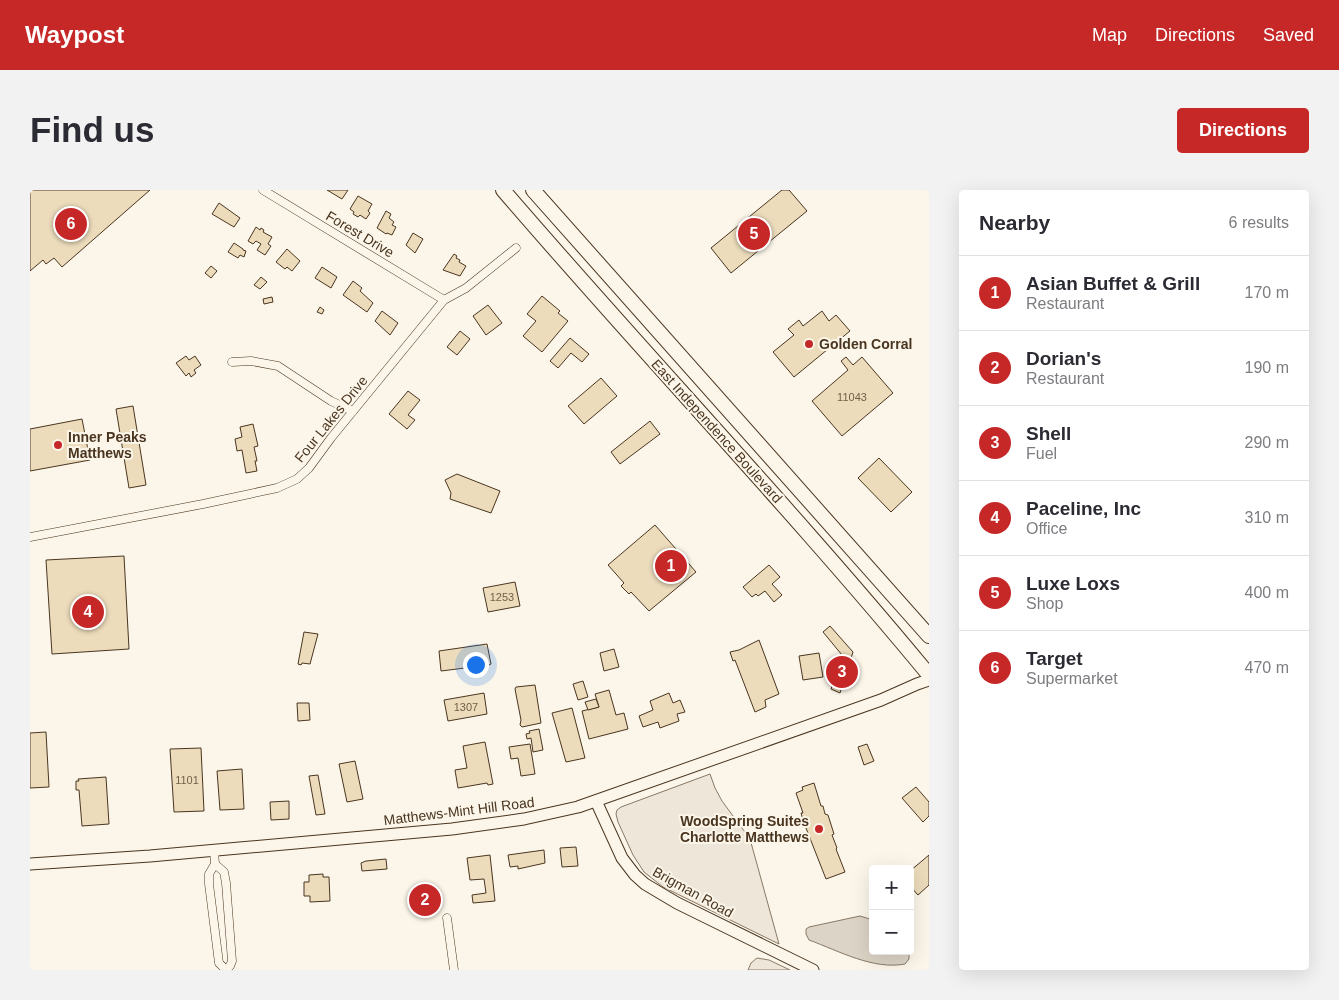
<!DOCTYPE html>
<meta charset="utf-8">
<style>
body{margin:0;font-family:Helvetica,sans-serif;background:#f2f2f3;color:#2b2b33}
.controls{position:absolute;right:15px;bottom:15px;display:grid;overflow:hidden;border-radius:5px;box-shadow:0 5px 20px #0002}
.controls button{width:45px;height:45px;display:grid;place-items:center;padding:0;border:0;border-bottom:1px solid #e1e1e2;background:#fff;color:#2b2b33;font:25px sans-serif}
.you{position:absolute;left:445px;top:474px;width:18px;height:18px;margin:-12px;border:4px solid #fff;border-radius:50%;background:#1a73e8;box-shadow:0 0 0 8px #1a73e833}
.badge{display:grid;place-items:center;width:32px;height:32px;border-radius:50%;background:#c62828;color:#fff;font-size:16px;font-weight:700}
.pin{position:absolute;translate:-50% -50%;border:2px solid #fff;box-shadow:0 1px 5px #0006}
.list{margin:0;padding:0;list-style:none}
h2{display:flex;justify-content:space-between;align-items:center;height:65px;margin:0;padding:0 20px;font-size:21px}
h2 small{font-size:16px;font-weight:400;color:#7c7c81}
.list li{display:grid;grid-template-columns:32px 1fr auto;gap:15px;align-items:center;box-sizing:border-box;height:75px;padding:0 20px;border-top:1px solid #e1e1e2}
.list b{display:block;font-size:19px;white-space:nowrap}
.list p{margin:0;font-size:16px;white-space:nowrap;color:#7c7c81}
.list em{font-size:16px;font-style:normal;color:#7c7c81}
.map{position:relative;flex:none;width:899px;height:780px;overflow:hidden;border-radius:5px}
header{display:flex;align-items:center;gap:30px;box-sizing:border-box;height:70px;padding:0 25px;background:#c62828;color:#fff}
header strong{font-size:24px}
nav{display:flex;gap:28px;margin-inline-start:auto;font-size:18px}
.intro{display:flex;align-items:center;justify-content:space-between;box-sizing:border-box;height:120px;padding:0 30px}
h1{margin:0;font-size:35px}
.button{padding:12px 22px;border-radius:5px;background:#c62828;color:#fff;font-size:18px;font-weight:700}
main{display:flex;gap:30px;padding:0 30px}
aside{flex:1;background:#fff;border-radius:5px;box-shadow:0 5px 20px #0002}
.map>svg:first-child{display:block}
.green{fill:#ede6d9;stroke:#887966}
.water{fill:#dcd4c6;stroke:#887966}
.building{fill:#ecdcbc;stroke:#4a3520}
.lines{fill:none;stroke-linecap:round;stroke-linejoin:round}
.street-casing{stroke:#4a3520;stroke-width:9}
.secondary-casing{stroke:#4a3520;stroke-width:13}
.highway-casing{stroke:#4a3520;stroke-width:16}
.street{stroke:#fbf6e9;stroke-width:8}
.secondary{stroke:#fbf6e9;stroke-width:11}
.highway{stroke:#fbf6e9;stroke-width:14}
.poi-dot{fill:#c62828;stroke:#fbf6e9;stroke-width:2}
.labels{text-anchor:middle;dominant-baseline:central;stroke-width:4;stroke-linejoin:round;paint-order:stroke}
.number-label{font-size:11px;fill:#725f47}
.street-label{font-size:14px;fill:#4a3520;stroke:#fbf6e9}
.poi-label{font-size:14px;font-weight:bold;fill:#4a3520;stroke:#fbf6e9;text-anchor:start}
</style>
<header>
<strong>Waypost</strong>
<nav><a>Map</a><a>Directions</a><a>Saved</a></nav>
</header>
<div class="intro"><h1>Find us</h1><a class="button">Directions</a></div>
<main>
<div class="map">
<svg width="899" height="780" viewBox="0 0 899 780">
<rect width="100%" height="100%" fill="#fbf6e9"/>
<g class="green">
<polygon points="680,584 685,598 692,611 720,649 749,754 633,697 614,682 603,665 588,632 586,624 587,620 591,617"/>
<polygon points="727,768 739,770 760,780 718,780 721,773"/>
</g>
<path class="water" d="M830 726 843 730V761H879V769L875 774C843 780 809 761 779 750L776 744V739L779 737Z"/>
<g class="building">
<polygon points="0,0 120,0 32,77 24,68 16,74 13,70 0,81"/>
<polygon points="297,0 318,0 312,9"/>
<polygon points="752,0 759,0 777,21 701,83 681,58"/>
<polygon points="328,6 342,14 338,21 340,23 336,29 330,25 328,27 323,24 324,22 320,19"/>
<polygon points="189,13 210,28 204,37 182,24"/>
<polygon points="356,21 361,24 359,28 364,32 362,35 366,37 362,45 357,43 356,44 347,38"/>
<polygon points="226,37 230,40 231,38 234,40 233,42 242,47 238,54 241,56 235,65 227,60 231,54 226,51 223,54 218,51"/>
<polygon points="383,43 393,49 385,63 376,55"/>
<polygon points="204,53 213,59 213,60 216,61 214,67 210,65 208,68 198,62"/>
<polygon points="257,59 270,71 262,81 257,77 255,79 246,72"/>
<polygon points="424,64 427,66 426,68 430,70 429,72 436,76 430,86 413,80"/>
<polygon points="181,76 187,81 181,88 175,83"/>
<polygon points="292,77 307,87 301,98 285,88"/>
<polygon points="231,87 237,92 230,99 224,95"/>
<polygon points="323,91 332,98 330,101 343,113 337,122 313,105"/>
<polygon points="512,106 530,121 528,123 538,131 512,162 493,146 506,131 497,124"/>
<polygon points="242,107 243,112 234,114 233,109"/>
<polygon points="458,115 472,133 456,145 443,126"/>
<polygon points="290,117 294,120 292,124 287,122"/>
<polygon points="352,121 368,133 360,145 345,131"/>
<polygon points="792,121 799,131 806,125 820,141 764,187 743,162 764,145 758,139 769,130 773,136"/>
<polygon points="430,141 440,149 427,165 417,157"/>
<polygon points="540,148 559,164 552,172 541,163 528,178 520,171"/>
<polygon points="156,166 159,170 165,166 171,175 164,180 166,183 161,187 159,183 156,186 146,173"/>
<polygon points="816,167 823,175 832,167 863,203 812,246 782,211 818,180 811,171"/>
<polygon points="571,188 587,206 554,234 538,216"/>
<polygon points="378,201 390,210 378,225 385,230 377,239 359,224"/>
<polygon points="103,216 116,295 99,298 86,219"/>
<polygon points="52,229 60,270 0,281 0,239"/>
<polygon points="620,231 630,244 590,274 581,262"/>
<polygon points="223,234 228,256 224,257 227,271 225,271 227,281 216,283 212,260 207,261 205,249 212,247 210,237"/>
<polygon points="849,268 882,302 861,322 828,288"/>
<polygon points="427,284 470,301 461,323 420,309 421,303 415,290"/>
<polygon points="625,335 666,382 619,421 601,402 599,404 591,396 594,393 578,375"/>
<polygon points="94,366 99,459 22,464 16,370"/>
<polygon points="739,375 750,387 742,394 752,405 744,412 735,401 728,406 726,404 722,407 713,397"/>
<polygon points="485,392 490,416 458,422 453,398"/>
<polygon points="800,436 823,462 810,503 801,499 812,465 793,442"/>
<polygon points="274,442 288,444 280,474 272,473 271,475 268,474"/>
<polygon points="729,450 749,504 735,510 736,517 725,522 705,470 703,471 700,462 709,460"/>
<polygon points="457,454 461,474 459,475 411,481 409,461"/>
<polygon points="584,459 589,477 574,481 570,463"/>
<polygon points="789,463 793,487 773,490 769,466"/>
<polygon points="553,491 558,507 548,510 543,494"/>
<polygon points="505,495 511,533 492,537 490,535 491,530 485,499 486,497"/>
<polygon points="579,500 586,525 594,523 598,539 559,549 552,521 569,517 565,504"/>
<polygon points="454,503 457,524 418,531 414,510"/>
<polygon points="639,503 643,513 650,510 655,522 647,524 649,531 630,538 628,532 613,537 609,526 623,520 620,511"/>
<polygon points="566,509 569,517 558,520 555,512"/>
<polygon points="267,513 279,513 280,530 268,531"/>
<polygon points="542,518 555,568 536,572 522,523"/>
<polygon points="509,539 513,560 503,562 501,548 497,549 496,544 500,543 499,541"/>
<polygon points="16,542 19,597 0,598 0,543"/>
<polygon points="455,552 463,594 458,595 457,593 428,598 425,580 437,578 433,556"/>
<polygon points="500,554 505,584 491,586 488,568 481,569 479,557"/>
<polygon points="837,554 844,571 834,575 828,557"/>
<polygon points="171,558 174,621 144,622 140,559"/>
<polygon points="325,571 333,609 317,612 309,574"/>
<polygon points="212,579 214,619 190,620 187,581"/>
<polygon points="288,585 295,624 286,625 279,586"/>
<polygon points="76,587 79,634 52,636 49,600 46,600 46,591 49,591 48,589"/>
<polygon points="784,593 791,616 793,616 795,624 798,625 804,644 802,645 807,658 806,659 815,682 796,689 774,633 771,623 773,623 766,603 773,600 772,597"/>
<polygon points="886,597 899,612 899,626 893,632 872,608"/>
<polygon points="259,611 259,629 241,630 240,612"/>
<polygon points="546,657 548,676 532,677 530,658"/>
<polygon points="514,660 515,673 488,679 488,676 480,677 478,665"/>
<polygon points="460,665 465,711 443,713 442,705 456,703 454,689 440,690 437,668"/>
<polygon points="899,665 899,695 888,705 880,696 880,681"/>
<polygon points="356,669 357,679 332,681 331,673 336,671"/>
<polygon points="293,684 293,687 299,687 300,711 280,712 280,706 274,706 274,692 279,692 279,685"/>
<polygon points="406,702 407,718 387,720 385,704"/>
</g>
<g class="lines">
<g class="street-casing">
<g id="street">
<polyline points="233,0 414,110"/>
<polyline points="202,172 221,171 248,176 301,211 323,221"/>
<polyline points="0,347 173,314 247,298 267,289 279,278 301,248 414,110 436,98 486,58"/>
<polyline points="184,660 185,674 179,684 179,694 189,773 196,780"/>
<polyline points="185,674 194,682 196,693 202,771 200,776 196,779"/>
<polyline points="417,728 424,780"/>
</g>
</g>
<g class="secondary-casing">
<g id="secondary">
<polyline points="566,611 592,668 605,685 615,694 647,713 783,780"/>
<polyline points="0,674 120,666 422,639 494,629 548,617 851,510 887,494 899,490"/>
</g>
</g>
<g class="highway-casing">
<g id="highway">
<path d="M473 0C613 163 762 319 899 485"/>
<polyline points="503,0 899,446"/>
</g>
</g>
<use href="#street" class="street"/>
<use href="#secondary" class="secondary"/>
<use href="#highway" class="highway"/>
</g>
<g class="poi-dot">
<circle cx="779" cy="154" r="5"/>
<circle cx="28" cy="255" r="5"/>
<circle cx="789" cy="639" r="5"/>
</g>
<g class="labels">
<g class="number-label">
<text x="822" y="207">11043</text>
<text x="472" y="407">1253</text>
<text x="436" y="517">1307</text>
<text x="157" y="590">1101</text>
</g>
<g class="street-label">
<text transform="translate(330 44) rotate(31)">Forest Drive</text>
<text transform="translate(301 229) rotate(-51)">Four Lakes Drive</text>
<text transform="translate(687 241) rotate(48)">East Independence Boulevard</text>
<text transform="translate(429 621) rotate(-7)">Matthews-Mint Hill Road</text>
<text transform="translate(663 702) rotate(29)">Brigman Road</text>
</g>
<g class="poi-label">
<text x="789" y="154">Golden Corral</text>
<text x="38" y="247">Inner Peaks<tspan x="38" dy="16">Matthews</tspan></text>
<text x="779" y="631" text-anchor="end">WoodSpring Suites<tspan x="779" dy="16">Charlotte Matthews</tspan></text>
</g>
</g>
</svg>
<div class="controls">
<button>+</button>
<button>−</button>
</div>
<div class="you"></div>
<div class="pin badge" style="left:641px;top:376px">1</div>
<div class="pin badge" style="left:395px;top:710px">2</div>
<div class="pin badge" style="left:812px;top:482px">3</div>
<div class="pin badge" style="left:58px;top:422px">4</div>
<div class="pin badge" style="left:724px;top:44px">5</div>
<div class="pin badge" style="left:41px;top:34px">6</div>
</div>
<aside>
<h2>Nearby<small>6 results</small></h2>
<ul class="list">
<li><span class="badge">1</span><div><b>Asian Buffet &amp; Grill</b><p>Restaurant</p></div><em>170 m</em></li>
<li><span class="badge">2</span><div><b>Dorian's</b><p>Restaurant</p></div><em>190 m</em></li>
<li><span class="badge">3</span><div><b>Shell</b><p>Fuel</p></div><em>290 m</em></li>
<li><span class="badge">4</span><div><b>Paceline, Inc</b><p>Office</p></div><em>310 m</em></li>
<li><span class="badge">5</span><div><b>Luxe Loxs</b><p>Shop</p></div><em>400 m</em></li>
<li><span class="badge">6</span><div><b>Target</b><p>Supermarket</p></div><em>470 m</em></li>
</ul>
</aside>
</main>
